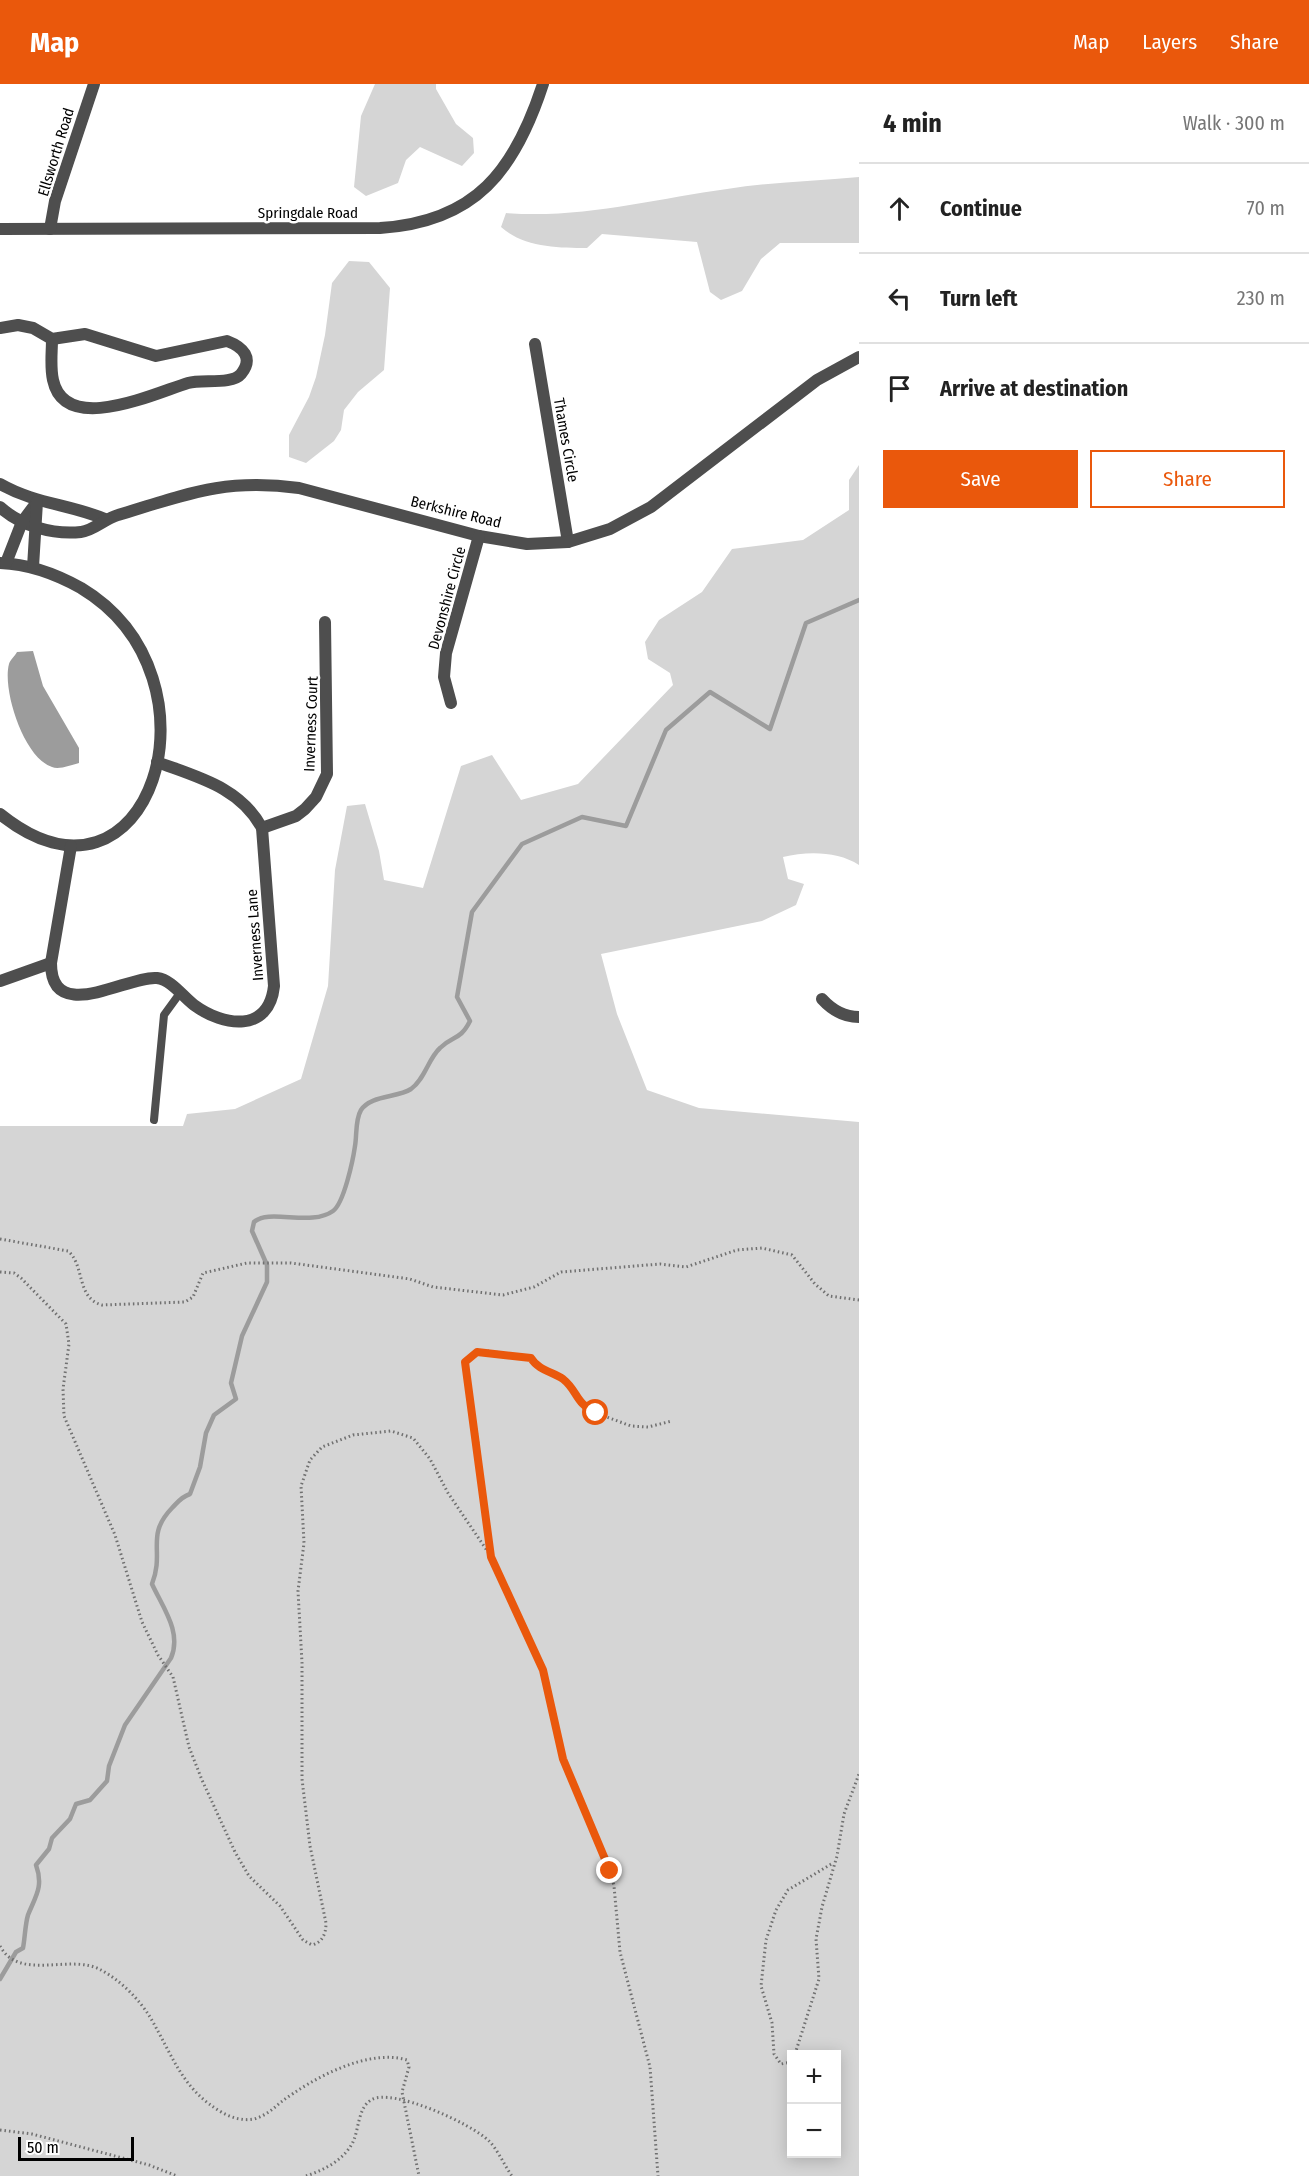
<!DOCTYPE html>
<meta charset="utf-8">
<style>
body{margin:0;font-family:"Fira Sans Condensed",sans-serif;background:#f6f6f6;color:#222}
.controls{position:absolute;right:18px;bottom:18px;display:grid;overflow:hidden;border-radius:0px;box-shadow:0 3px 15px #0003}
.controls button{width:54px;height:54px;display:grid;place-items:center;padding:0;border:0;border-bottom:2px solid #e0e0e0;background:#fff;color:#222;font:30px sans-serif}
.scale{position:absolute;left:18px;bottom:15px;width:116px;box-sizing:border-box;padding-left:6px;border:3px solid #000;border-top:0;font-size:16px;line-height:21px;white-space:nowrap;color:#000;-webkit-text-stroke:4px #fff;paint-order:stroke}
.stop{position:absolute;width:18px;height:18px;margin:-14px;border:4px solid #ea580c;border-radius:50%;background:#fff}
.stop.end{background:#ea580c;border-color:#fff;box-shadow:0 2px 6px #0008}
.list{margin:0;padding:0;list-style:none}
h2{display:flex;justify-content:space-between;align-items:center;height:78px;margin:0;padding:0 24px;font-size:26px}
h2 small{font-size:20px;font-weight:400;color:#767676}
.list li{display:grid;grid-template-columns:39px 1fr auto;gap:18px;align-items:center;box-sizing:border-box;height:90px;padding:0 24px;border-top:2px solid #e0e0e0}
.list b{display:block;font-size:22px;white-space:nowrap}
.list em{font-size:20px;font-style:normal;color:#767676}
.actions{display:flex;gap:12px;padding:18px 24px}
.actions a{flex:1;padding:14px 0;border:2px solid #ea580c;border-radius:0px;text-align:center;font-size:21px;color:#ea580c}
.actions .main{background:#ea580c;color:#fff}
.icon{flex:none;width:33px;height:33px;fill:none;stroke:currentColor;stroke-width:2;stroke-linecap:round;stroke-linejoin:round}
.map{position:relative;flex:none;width:859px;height:2092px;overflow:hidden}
header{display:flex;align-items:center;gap:36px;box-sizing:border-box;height:84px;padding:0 30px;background:#ea580c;color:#fff}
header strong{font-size:28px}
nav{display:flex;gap:33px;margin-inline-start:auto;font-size:21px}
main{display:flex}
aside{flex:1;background:#fff}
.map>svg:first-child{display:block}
.green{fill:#d5d5d5;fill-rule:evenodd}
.water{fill:#9c9c9c}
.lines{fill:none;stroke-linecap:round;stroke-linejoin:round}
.stream{stroke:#9c9c9c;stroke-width:4.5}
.path{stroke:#707070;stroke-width:3;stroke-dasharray:1.5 3;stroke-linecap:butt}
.service{stroke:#4e4e4e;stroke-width:8}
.minor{stroke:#4e4e4e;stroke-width:12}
.route{stroke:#ea580c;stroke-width:8}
.labels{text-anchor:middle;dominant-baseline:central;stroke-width:5;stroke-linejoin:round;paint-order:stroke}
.street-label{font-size:15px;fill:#000;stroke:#fff}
</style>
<header>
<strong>Map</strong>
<nav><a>Map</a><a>Layers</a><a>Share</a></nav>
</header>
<main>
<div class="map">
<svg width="859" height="2092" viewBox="0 0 859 2092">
<rect width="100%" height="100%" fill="#fff"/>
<g class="green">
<polygon points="375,0 436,0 436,5 456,40 473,54 474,69 462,82 420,63 406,76 398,99 366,112 354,103 361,32"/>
<path d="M859 93V159H780L761 175 742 207 721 216 710 208 697 158 602 150 587 164C558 164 523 163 501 143L506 129C581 135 654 115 727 105 771 98 815 97 859 93Z"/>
<polygon points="349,177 369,178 390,204 384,286 358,308 344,326 341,346 334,357 306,379 289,373 289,351 309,313 316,293 325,251 332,199"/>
<path d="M859 381V781C838 767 807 767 783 773L788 795 804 800 796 821 762 837 601 870 617 930 647 1006 699 1024 859 1038V2092H0V1042H183L187 1030 235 1025 301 995 328 902 335 786 347 722 365 720 379 767 384 796 423 804 461 682 492 671 521 716 578 700 673 601 670 589 648 575 645 558 659 536 702 508 732 465 803 456 849 426V396ZM792 1970H836V2070H792Z"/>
</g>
<path class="water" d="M33 567 43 602 79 664V679C71 681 59 686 52 683 24 674 2 606 9 580 10 576 15 572 17 568Z"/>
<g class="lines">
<path class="stream" d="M0 1895 16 1868 23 1864C25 1854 25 1841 28 1831 35 1813 44 1803 36 1781L49 1765 52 1754 70 1735 76 1720 90 1716 107 1697 109 1682 125 1641 171 1574C182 1548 163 1524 152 1500 165 1467 145 1452 172 1424 178 1418 181 1413 190 1410L200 1383 206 1349 214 1331 236 1315 231 1299 242 1252 267 1198V1181L252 1147 254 1138C269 1124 311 1143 333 1127 344 1119 353 1076 355 1062 357 1051 355 1036 361 1026 371 1011 397 1014 411 1005 425 995 428 975 440 964 453 951 460 957 470 937L457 913 472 828 522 760 582 733 626 742 666 646 710 608 770 645 806 539 859 516"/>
<g class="path">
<path d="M0 1155 68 1167C85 1181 76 1214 102 1221L185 1218 193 1213 203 1189 247 1179H291L410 1195 433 1203 503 1211 534 1203 561 1188 660 1180 686 1183 737 1166 762 1164 792 1171 815 1200 829 1212 859 1216"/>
<path d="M0 1188 14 1189 21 1194 66 1240 69 1260 63 1305 64 1332 115 1451 142 1538 158 1571 173 1593 189 1663 202 1696 235 1768 249 1792 280 1822 303 1856 312 1861C323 1858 326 1849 326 1839L310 1762 302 1695V1579L298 1507 304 1459 301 1402 310 1376 322 1363 353 1351 391 1347 413 1354 430 1375 448 1409 490 1471 543 1586 563 1675 610 1787 614 1802 620 1868 650 1983 658 2092"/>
<polyline points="491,1471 477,1352 465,1285 469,1273 477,1268 489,1267 531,1274 536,1280 565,1296 580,1320 596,1329 631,1342 648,1343 672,1337"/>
<path d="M0 1862C19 1898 71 1869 101 1886 120 1896 139 1915 150 1933 173 1972 182 2006 223 2029 232 2034 244 2037 254 2035 265 2032 273 2025 281 2018 312 1995 367 1964 407 1976L409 1983 402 2008 419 2092"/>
<polyline points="795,1970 819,1895 816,1855 822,1823 837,1772 844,1730 859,1690"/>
<polyline points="792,1978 781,1980 774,1970 772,1939 761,1902 766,1856 776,1826 788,1806 833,1779"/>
<polyline points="0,2046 32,2050 149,2081 177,2092"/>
<path d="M306 2092C324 2086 344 2076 353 2058 359 2045 358 2024 371 2016 392 2003 472 2040 489 2057 498 2066 504 2081 512 2092"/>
</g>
<polyline class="service" points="154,1036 164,931 180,909"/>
<g class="minor">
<path d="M0 145 380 144C476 138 515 86 543 0"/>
<polyline points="50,145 55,117 94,0"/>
<path d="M0 244 18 241 33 244 52 255 85 250 156 272 227 257C243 263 254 274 241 290 232 301 202 295 188 299 155 309 65 352 53 296 50 283 52 268 52 255"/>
<polyline points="535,260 568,458"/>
<path d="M0 400C35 420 69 420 105 435"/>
<path d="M0 423C21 442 53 451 81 448 93 447 106 434 118 431 187 410 225 394 299 404L479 452 527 460 568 458 610 445 651 423 817 296 859 273"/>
<path d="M0 479C29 480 56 490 81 504 231 594 149 850 0 730"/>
<polyline points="6,479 22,438 37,418"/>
<polyline points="33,483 37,418"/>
<polyline points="451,619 444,593 446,569 479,452"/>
<polyline points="262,744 296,732 305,725 316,713 327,690 325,538"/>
<path d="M71 762 51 879C51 942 129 891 157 894 172 896 182 912 194 921 224 943 269 949 274 902L262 744C240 703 197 693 157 678"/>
<polyline points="0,897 51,879"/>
<path d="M822 915C832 926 844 933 859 933"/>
</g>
</g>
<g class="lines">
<path class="route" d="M596 1329C575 1319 578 1307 563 1295 553 1288 538 1286 531 1274L477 1268 465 1278 491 1473 543 1586 563 1675 610 1787"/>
</g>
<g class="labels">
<g class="street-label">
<text transform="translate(56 68) rotate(-73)">Ellsworth Road</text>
<text x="308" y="129">Springdale Road</text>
<text transform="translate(566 356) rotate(80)">Thames Circle</text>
<text transform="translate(456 428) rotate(14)">Berkshire Road</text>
<text transform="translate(447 514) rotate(-75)">Devonshire Circle</text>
<text transform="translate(311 640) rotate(-88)">Inverness Court</text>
<text transform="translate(255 851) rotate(-94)">Inverness Lane</text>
</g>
</g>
</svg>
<div class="controls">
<button>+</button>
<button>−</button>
</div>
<div class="scale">50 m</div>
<div class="stop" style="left:596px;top:1329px"></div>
<div class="stop end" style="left:610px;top:1787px"></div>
</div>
<aside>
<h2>4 min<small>Walk · 300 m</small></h2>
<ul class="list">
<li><svg class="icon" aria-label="ahead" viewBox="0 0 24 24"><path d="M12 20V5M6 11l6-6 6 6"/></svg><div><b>Continue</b></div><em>70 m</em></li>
<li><svg class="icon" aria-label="left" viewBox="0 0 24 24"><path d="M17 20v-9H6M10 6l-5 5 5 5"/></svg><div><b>Turn left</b></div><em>230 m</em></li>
<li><svg class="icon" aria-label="arrive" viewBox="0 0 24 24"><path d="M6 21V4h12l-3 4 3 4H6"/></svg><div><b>Arrive at destination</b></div></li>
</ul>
<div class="actions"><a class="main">Save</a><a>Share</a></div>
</aside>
</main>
